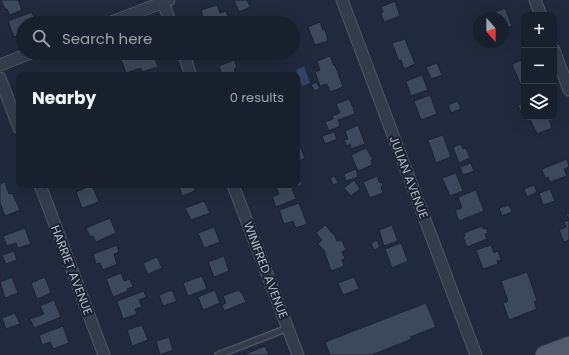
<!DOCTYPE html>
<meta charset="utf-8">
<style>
body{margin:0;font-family:Poppins,sans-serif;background:#252d39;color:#f1f3f6}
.controls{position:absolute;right:12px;top:12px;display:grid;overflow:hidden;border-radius:8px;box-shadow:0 4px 16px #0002}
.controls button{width:36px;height:36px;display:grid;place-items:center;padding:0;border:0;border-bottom:1px solid #363e49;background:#18202d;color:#f1f3f6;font:20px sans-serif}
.compass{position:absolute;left:473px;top:12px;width:36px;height:36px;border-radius:50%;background:#18202d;box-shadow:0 4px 16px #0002;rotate:159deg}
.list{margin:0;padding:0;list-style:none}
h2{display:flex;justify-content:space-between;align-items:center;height:52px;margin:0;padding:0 16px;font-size:17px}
h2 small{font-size:13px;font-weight:400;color:#9fa3aa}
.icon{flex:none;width:22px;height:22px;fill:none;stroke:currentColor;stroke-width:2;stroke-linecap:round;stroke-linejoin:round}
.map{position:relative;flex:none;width:569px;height:355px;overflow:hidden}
.search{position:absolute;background:#18202d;box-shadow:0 4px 16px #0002;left:16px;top:16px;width:284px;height:44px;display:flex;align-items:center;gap:10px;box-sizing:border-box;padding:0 14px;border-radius:22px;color:#9fa3aa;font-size:15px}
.panel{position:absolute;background:#18202d;box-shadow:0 4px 16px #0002;left:16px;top:72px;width:284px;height:116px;border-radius:8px}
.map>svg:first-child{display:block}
.water{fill:#324465}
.building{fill:#3c485b;stroke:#1b2332}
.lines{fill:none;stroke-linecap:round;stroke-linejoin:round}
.service-casing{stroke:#4f5766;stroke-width:8}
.minor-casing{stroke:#4f5766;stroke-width:13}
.primary-casing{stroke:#3d4555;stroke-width:20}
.service{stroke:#343c4c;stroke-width:5.5}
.minor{stroke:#343c4c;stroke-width:11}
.primary{stroke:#525b6c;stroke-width:18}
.labels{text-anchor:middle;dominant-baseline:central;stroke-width:4;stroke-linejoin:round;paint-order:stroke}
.street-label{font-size:12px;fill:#afb7c8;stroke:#192130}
</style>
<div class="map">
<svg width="569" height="355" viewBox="0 0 569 355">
<rect width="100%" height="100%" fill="#202a3c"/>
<polygon class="water" points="304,66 310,83 302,86 296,70"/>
<g class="building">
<polygon points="1,0 18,0 22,10 10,15 7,9 5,9"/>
<polygon points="234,0 247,0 250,7 239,12"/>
<polygon points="395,1 400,16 384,22 381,13 383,12 381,7"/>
<polygon points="217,5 220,13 226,11 230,21 224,23 205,23 201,10"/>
<polygon points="505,8 512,26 503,29 503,18 494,18 493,13"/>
<polygon points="32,12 36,23 23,23 23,34 14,37 8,21"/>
<polygon points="320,22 323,30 325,29 328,41 315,45 308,27"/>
<polygon points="405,39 415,64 404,69 401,60 399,61 392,43"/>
<polygon points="122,53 138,53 140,57 153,53 158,67 142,72 141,68 126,73 119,54"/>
<polygon points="330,56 334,66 335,65 343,87 330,92 327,84 320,86 315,72 320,70 317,61"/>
<polygon points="524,59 524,93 512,64"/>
<polygon points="234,60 237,67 234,69 236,75 222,75 219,66"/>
<polygon points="437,63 442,75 431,79 426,67"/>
<polygon points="422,75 428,90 411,96 406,81"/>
<polygon points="316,82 320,88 315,91 311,85"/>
<polygon points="430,95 437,114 421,120 414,101"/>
<polygon points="349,99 354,109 353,109 355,114 338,120 340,126 329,131 325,122 333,119 332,116 340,113 336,104"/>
<polygon points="458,101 461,109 451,113 448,105"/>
<polygon points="524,103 524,114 522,115 518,105"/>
<polygon points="529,117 548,117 552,128 537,134"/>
<polygon points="358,125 365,144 351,149 350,144 347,146 344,140 348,139 345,131"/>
<polygon points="334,132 337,139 325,144 322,136"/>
<polygon points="443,135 451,157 436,163 428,140"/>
<polygon points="461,144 463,149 466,148 470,158 459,163 453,147"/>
<polygon points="300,146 305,158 297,162 297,147"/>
<polygon points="366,148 373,159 371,160 372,165 358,171 351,155"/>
<polygon points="567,159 569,167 564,169 567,176 550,182 548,177 545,178 542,169"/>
<polygon points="471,163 474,171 463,175 460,167"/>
<polygon points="356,169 358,177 346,181 344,174"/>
<polygon points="456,173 463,191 450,196 442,178"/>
<polygon points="298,175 302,185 292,189 296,199 276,207 272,197 279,194 275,185 297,185"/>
<polygon points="335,176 338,183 333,185 330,178"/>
<polygon points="377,176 380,183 382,182 383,186 381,187 383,193 370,198 363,182"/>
<polygon points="354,180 360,189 351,196 344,188"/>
<polygon points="5,182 9,194 12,193 20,210 5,216 0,203 0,184"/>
<polygon points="92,185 99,202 82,208 76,192"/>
<polygon points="179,185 193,185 195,191 182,196"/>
<polygon points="534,185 537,192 527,197 524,189"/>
<polygon points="550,189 555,201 543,205 539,193"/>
<polygon points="476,190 484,211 459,221 455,210 462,208 458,197"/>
<polygon points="204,201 210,213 191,220 185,208"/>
<polygon points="299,203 307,224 296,228 293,221 284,224 279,210"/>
<polygon points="509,205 512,212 502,216 499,208"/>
<polygon points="569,213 569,240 564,242 559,230 566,227 564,222 569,220 566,214"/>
<polygon points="110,218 116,233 96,242 93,236 90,237 86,228"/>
<polygon points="325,225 335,236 337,241 342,240 346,250 342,252 345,258 342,260 344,266 331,271 324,250 318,244 322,240 316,233"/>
<polygon points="392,225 398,241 384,246 379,230"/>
<polygon points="482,226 483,229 486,228 488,233 485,234 487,239 467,247 463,237 465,236 464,233"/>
<polygon points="214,227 220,242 204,248 198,233"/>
<polygon points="25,228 31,244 18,248 16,243 7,246 3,236"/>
<polygon points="377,240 380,247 374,250 371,243"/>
<polygon points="401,243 408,261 392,268 385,249"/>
<polygon points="117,245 119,252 114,254 117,264 103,270 100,263 96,264 93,254"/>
<polygon points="491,245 494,253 498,251 501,260 497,261 498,264 483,269 476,250"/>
<polygon points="14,251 17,260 6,264 2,255"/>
<polygon points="224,256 229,271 214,277 208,262"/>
<polygon points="157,257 162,268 148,274 143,263"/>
<polygon points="527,272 537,300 534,302 537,309 509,320 503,303 508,301 501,281"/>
<polygon points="121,273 124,281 130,279 133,287 127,289 128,291 113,297 106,279"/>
<polygon points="202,276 207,289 188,296 183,283"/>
<polygon points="12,277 18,293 5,298 0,282"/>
<polygon points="45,277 51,293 37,299 31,283"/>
<polygon points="354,277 359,289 343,295 338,283"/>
<polygon points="172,290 177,301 163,306 159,295"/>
<polygon points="215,290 220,303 203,310 198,297"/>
<polygon points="239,290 241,293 242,293 246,302 224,311 222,305 226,303 223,296"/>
<polygon points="144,291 146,297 139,300 142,307 135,309 137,314 123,319 117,301"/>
<polygon points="54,300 61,317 34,328 30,319 44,314 40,306"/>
<polygon points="426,303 436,327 410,337 412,339 372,355 330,355 325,342"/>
<polygon points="15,313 20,324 6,329 2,318"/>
<polygon points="142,325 148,340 132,346 127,330"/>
<polygon points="63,326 69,343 53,349 50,342 42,345 39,335"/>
<polygon points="169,337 173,350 160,355 156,341"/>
<polygon points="265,346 269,355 243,355"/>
</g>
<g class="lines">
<g class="service-casing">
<polyline id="service" points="218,355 288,328"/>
</g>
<g class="minor-casing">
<g id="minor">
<polyline points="162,0 171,23"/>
<polyline points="342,0 476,355"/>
<polyline points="535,0 541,15"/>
<polyline points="109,23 169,0"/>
<polyline points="554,50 569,90"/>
<polyline points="183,53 191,75"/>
<polyline points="0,65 31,53"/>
<polyline points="0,78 19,128"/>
<polyline points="40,185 104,355"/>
<polyline points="233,185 298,355"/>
</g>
</g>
<g class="primary-casing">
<polyline id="primary" points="545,355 569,346"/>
</g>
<use href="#service" class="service"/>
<use href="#minor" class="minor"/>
<use href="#primary" class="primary"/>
</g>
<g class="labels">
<g class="street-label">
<text transform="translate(409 177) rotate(69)">JULIAN AVENUE</text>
<text transform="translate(72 270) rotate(69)">HARRIET AVENUE</text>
<text transform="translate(266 270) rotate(69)">WINIFRED AVENUE</text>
</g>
</g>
</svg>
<div class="controls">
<button>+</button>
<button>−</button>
<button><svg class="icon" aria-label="layers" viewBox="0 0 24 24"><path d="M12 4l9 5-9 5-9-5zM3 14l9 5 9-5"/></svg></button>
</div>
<svg class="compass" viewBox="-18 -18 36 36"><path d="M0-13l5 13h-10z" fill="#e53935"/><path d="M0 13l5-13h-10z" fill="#9fa3aa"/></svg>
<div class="search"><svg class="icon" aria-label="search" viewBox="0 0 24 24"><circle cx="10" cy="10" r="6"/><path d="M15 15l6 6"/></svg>Search here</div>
<section class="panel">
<h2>Nearby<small>0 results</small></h2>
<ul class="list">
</ul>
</section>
</div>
